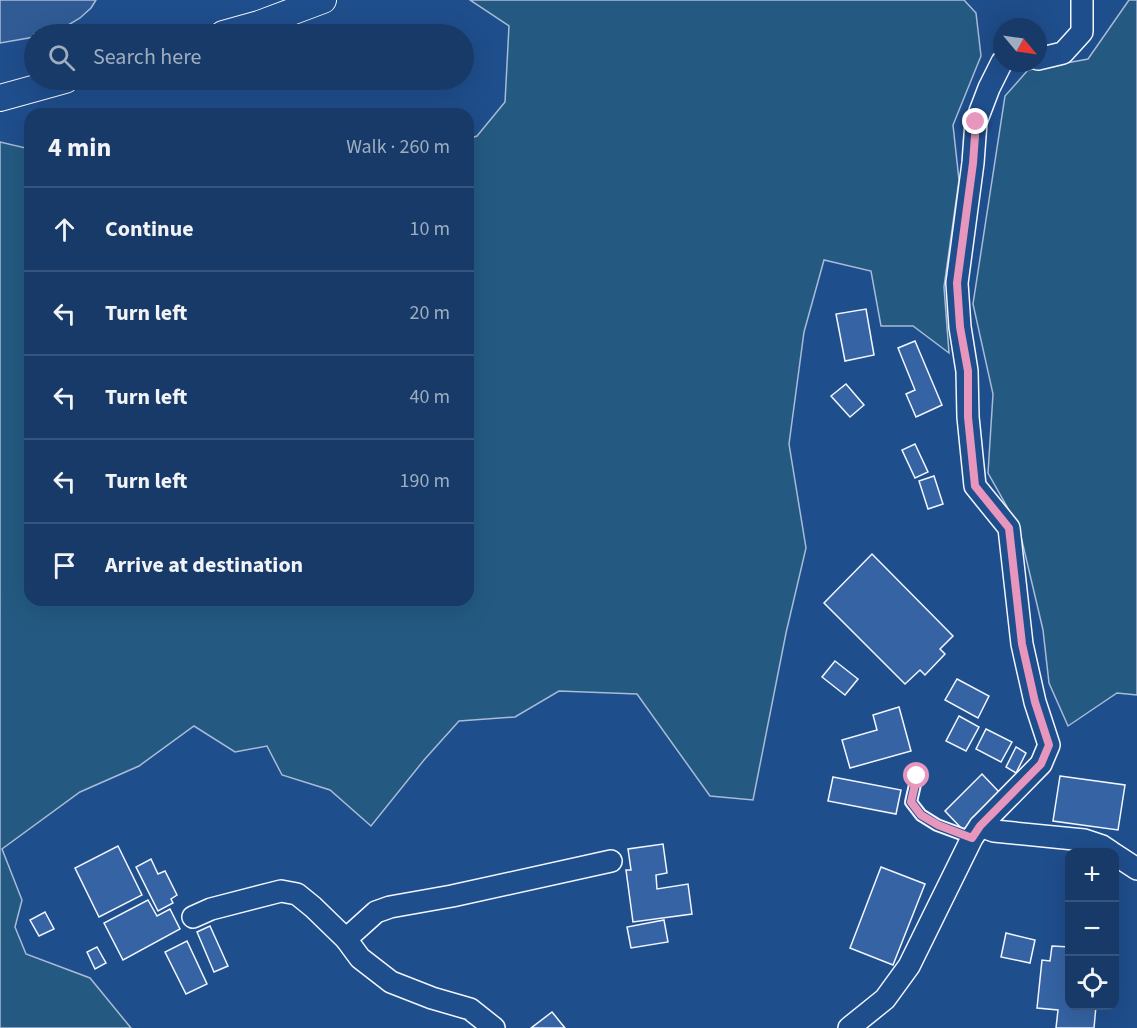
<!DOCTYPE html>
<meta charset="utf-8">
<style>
body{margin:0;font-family:"Source Sans 3",sans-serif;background:#20416f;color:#f1f3f6}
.controls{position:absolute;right:18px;bottom:18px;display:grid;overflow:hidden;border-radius:12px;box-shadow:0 6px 24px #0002}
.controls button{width:54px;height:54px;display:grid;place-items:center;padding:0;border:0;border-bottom:2px solid #36547d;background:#173a69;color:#f1f3f6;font:30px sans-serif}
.compass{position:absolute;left:993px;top:18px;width:54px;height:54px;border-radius:50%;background:#173a69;box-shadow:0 6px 24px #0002;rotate:119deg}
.stop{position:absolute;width:18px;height:18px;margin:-14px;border:4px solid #e797bd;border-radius:50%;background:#fff}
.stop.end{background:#e797bd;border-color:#fff;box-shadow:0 2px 6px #0008}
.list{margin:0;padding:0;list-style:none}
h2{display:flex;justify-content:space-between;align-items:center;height:78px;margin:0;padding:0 24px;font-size:26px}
h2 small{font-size:20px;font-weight:400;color:#9eadc0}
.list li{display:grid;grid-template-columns:39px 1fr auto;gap:18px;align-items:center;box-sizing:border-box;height:84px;padding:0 24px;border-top:2px solid #36547d}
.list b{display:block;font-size:22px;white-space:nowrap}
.list em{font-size:20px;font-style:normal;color:#9eadc0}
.icon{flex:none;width:33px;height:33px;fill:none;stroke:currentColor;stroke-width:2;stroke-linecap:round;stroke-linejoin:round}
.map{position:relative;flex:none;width:1137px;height:1028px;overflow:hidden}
.search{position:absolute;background:#173a69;box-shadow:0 6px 24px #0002;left:24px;top:24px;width:450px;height:66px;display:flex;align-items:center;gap:15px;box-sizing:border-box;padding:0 21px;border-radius:33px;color:#9eadc0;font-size:22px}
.panel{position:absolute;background:#173a69;box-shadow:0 6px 24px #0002;left:24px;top:108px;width:450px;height:498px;border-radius:18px}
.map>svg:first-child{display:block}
.green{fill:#245a82;stroke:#a8bbd7;stroke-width:1.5}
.parking{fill:#305b95;stroke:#a8bbd7;stroke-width:1.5}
.building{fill:#3563a3;stroke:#f2f6ff;stroke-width:1.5}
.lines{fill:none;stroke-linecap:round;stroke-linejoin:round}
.service-casing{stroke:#f2f6ff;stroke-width:14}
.minor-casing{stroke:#f2f6ff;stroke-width:24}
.tertiary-casing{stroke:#f2f6ff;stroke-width:28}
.service{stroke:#1f4e8c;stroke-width:10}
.minor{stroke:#1f4e8c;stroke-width:21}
.tertiary{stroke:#1f4e8c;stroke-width:26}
.route{stroke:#e797bd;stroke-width:8}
</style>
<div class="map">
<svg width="1137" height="1028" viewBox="0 0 1137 1028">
<rect width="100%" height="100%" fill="#1f4e8c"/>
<g class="green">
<polygon points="470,0 964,0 976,13 981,56 953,125 959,180 944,287 949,353 913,326 881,326 871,271 824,260 804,332 789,444 806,548 786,633 753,800 710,796 637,694 559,691 515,717 459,721 424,760 371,826 330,790 282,775 267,746 235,752 194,726 139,766 80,792 2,849 22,900 15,927 26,954 90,978 131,1028 0,1028 0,142 30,149 30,600 468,600 468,139 477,136 505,102 509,26"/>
<polygon points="1129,0 1137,0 1137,695 1117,693 1068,726 1049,683 1043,630 1019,528 988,473 993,394 973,304 1005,96 1028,70 1088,59"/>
</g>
<polygon class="parking" points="0,0 96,0 91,8 80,18 55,33 34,34 34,37 0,43"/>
<g class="building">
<polygon points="866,309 874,355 845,361 836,314"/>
<polygon points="915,341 942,405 916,417 906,394 915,390 898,348"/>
<polygon points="846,384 864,405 850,417 831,396"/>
<polygon points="915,444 928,472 915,478 902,450"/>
<polygon points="934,476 943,504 928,509 919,481"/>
<polygon points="872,554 953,636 940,649 945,654 925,675 920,670 905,684 824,603"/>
<polygon points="835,661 858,679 845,695 822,677"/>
<polygon points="957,679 989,696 978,718 945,700"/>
<polygon points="899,707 911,751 850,768 842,740 877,730 873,715"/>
<polygon points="959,716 979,727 966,751 946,741"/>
<polygon points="986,729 1012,742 1001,762 976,749"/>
<polygon points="1016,747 1026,753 1016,773 1006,767"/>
<polygon points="982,774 1000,793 963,830 945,811"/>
<polygon points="1060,776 1125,785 1118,830 1053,821"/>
<polygon points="833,777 901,790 896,814 828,801"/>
<polygon points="663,844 667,873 656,875 657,889 688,884 692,914 633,922 626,870 631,870 628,849"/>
<polygon points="118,846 142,895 99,917 75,868"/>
<polygon points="151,859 158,874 165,871 177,895 171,899 173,903 158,911 136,867"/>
<polygon points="881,867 925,884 893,965 850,948"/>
<polygon points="148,900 157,916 170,909 180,929 123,960 104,923"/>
<polygon points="45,912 54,929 39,936 30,920"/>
<polygon points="664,920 668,942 631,948 627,927"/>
<polygon points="210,926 228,966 214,972 197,932"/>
<polygon points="1006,933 1035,940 1030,963 1001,957"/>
<polygon points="187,941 207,984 186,994 165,952"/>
<polygon points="1052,946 1070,947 1070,1006 1096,1006 1094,1028 1056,1028 1058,1010 1037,1008 1042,960 1050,961"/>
<polygon points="97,947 106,963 95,969 87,952"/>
<polygon points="552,1012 565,1028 531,1028"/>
</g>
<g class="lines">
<g class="service-casing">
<polyline id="service" points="917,776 911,802 921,815 937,825 972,838"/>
</g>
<g class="minor-casing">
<g id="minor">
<polyline points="1038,59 1063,53 1082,32 1082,0"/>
<polyline points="980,826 994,831 1084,840 1102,846 1111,852"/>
<polyline points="1114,854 1137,869"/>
<polyline points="193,917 211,909 281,891 297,894 313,907 346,939 360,958 391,982 432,998 470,1009 494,1028"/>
<polyline points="346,939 376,912 390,907 452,896 611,861"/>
<polyline points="849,1028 885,999 909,966 972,838 980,826 1041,764 1049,745 1035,702 1022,644 1009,528 975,486 968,417 967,371 960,327 957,283 973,163 976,122 989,88 1002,62"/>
</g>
</g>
<g class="tertiary-casing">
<g id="tertiary">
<polyline points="223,34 259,24 323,0"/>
<polyline points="0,98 65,80"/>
</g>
</g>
<use href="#service" class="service"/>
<use href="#minor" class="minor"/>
<use href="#tertiary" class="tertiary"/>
</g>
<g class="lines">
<polyline class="route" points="917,776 911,802 921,815 938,825 972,838 980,826 1041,764 1049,745 1035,702 1022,644 1009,528 975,486 968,417 968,371 960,327 957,283 973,163 976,122"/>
</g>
</svg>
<div class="controls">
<button>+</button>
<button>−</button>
<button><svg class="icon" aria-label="locate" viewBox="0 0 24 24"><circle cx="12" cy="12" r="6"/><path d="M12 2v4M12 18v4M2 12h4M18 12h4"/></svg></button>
</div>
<svg class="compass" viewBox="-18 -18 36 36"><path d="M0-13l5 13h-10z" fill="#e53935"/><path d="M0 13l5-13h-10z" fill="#9eadc0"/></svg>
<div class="stop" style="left:917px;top:776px"></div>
<div class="stop end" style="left:976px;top:122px"></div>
<div class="search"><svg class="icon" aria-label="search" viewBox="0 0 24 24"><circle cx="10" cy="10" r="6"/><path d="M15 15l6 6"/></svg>Search here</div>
<section class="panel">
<h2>4 min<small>Walk · 260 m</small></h2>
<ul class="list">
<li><svg class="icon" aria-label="ahead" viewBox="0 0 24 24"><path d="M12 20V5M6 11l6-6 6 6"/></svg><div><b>Continue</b></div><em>10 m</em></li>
<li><svg class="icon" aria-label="left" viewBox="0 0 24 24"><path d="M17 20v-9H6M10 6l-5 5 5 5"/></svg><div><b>Turn left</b></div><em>20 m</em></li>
<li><svg class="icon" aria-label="left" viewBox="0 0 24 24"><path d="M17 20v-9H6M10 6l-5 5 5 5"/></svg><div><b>Turn left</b></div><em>40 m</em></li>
<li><svg class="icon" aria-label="left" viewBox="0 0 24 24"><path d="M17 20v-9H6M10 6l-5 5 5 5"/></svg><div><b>Turn left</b></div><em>190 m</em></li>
<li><svg class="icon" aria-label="arrive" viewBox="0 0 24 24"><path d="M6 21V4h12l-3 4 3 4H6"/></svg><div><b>Arrive at destination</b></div></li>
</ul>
</section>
</div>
